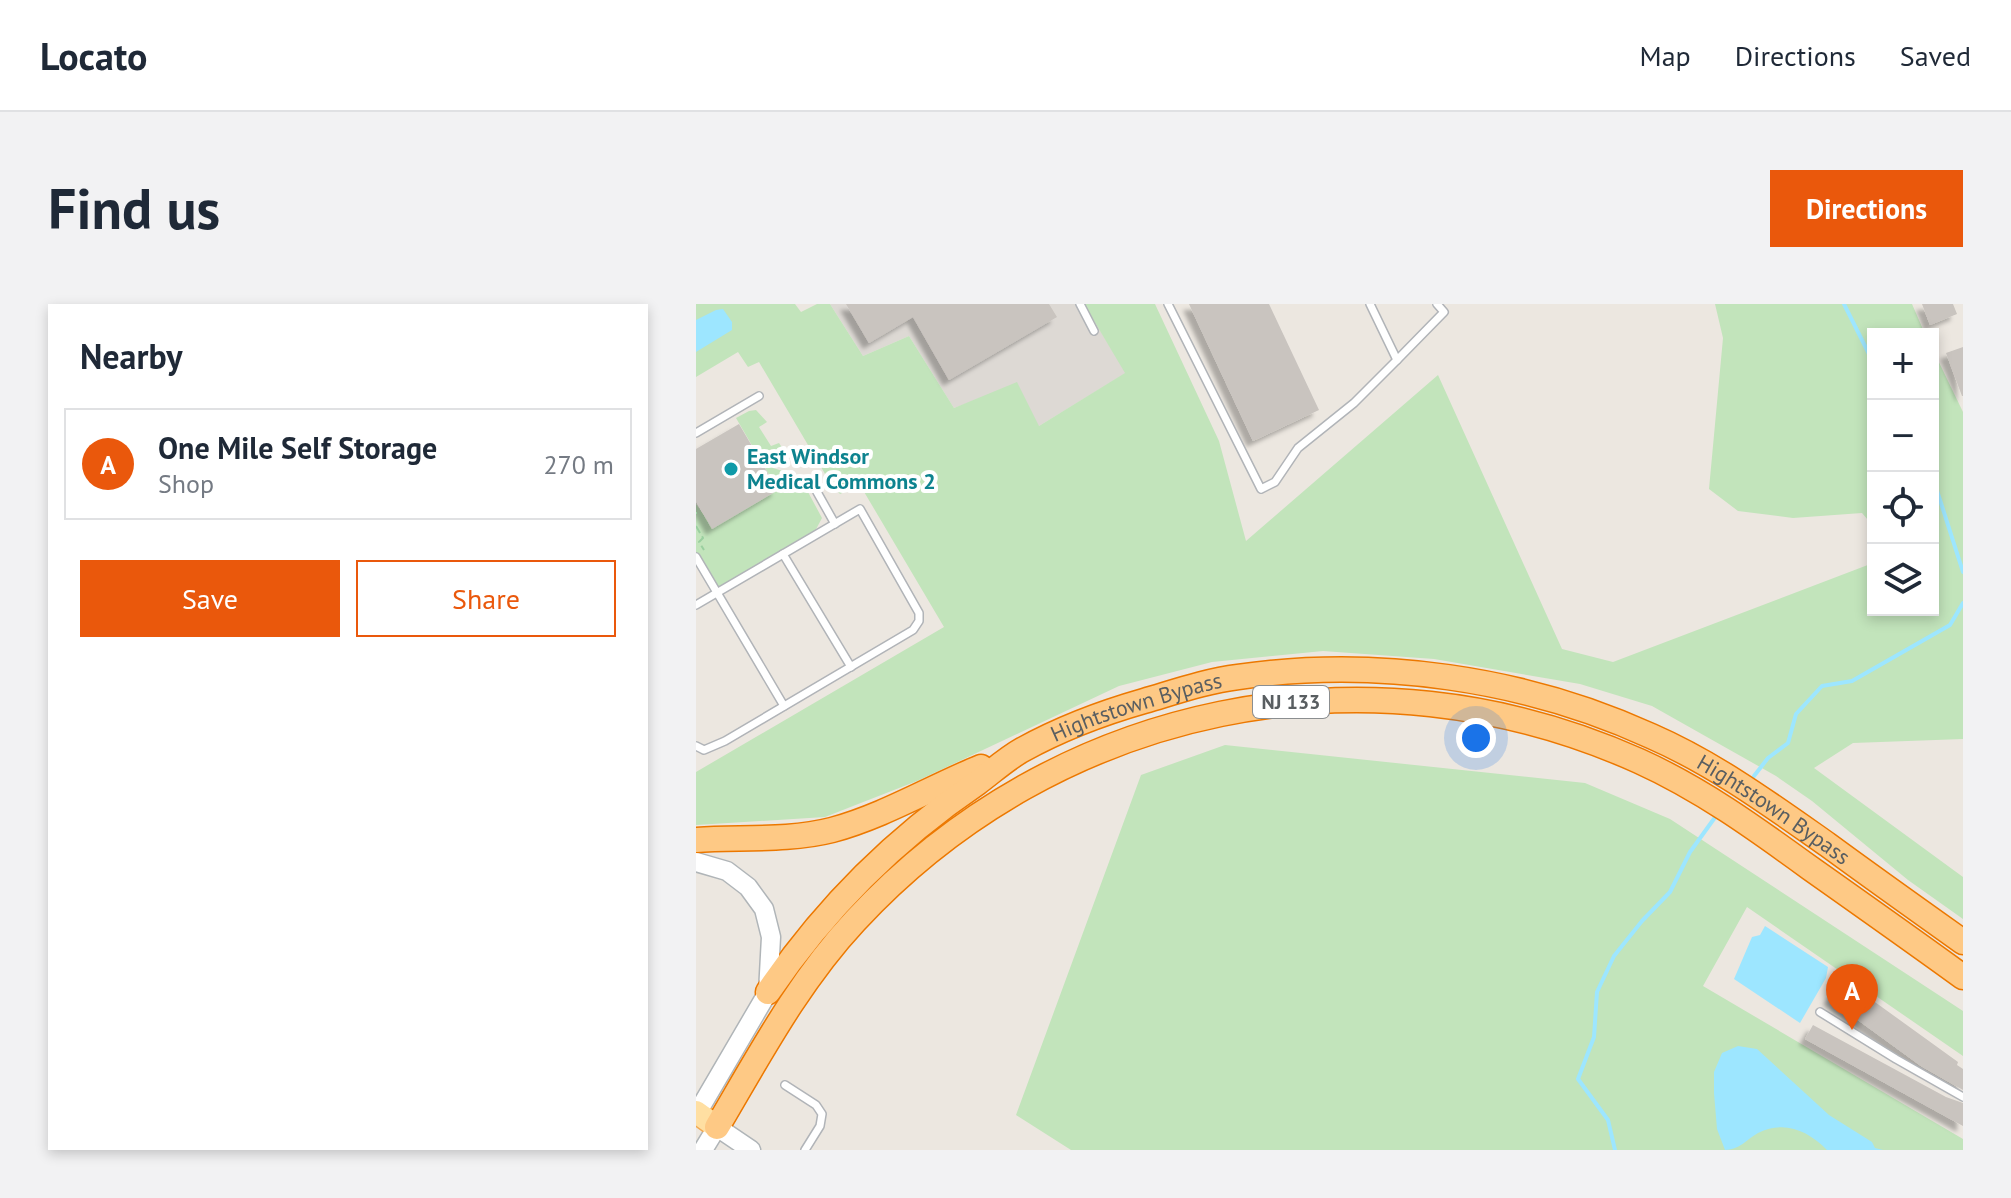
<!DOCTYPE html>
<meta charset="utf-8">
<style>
body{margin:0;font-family:"PT Sans",sans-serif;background:#f2f2f3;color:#1f2937}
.controls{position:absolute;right:24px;top:24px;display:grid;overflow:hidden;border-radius:0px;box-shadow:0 4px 12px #0003}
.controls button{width:72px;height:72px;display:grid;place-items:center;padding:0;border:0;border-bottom:2px solid #e0e1e3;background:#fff;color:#1f2937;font:40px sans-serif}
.you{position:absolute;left:780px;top:434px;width:28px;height:28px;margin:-20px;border:6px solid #fff;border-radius:50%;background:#1a73e8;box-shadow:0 0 0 12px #1a73e833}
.badge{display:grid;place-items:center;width:52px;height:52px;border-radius:50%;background:#ea580c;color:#fff;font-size:26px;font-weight:700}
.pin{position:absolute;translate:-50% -66px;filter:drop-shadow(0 2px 4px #0008)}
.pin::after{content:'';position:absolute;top:42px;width:28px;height:24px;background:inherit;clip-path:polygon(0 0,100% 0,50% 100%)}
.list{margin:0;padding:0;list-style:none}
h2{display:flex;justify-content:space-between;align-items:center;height:104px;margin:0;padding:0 32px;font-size:34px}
h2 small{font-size:26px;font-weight:400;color:#747a83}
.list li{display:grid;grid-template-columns:52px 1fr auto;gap:24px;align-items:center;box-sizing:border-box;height:112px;margin:0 16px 16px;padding:0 16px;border:2px solid #e0e1e3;border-radius:0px}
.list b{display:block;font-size:30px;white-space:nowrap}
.list p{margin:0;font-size:26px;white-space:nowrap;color:#747a83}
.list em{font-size:26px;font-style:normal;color:#747a83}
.actions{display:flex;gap:16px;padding:24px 32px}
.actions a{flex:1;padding:18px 0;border:2px solid #ea580c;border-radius:0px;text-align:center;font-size:28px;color:#ea580c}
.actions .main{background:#ea580c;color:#fff}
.icon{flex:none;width:44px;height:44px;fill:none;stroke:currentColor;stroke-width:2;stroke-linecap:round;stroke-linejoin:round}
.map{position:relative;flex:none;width:1267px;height:846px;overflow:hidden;border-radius:0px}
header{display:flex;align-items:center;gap:48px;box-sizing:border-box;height:112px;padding:0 40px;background:#fff;border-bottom:2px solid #e0e1e3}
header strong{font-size:38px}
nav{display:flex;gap:44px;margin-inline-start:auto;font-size:28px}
.intro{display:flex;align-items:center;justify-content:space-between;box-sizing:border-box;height:192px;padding:0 48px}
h1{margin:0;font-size:56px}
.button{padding:20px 36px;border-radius:0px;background:#ea580c;color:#fff;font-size:28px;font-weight:700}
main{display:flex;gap:48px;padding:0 48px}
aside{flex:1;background:#fff;border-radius:0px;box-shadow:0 4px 12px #0003}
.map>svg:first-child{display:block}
.industrial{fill:#ddd9d4}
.green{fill:#c2e4bb}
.water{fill:#9de6ff}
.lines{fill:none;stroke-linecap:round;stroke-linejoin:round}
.stream{stroke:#9de6ff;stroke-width:4}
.building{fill:#c9c4bf;filter:url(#shadow)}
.lane-casing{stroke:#b1b4b8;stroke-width:10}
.secondary-casing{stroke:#b0b5b8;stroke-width:21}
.primary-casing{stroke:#f2a953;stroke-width:25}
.highway-casing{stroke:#ec7800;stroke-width:27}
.path{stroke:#9acf9f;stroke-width:2;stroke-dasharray:8 4;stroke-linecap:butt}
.lane{stroke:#fff;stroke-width:7}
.secondary{stroke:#fff;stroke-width:18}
.primary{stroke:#ffdfa2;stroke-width:22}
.highway{stroke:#fec985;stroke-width:24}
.culture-dot{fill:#0f9aa8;stroke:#fff;stroke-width:3}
.labels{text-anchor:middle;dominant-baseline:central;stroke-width:8;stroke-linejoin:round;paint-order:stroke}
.shield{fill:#fff;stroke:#8b8e90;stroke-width:2}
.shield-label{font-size:20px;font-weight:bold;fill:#595e61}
.culture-label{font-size:22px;font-weight:bold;fill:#0d838f;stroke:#fff;text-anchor:start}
.street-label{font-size:22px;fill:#595e61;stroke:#fff}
</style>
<header>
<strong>Locato</strong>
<nav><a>Map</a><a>Directions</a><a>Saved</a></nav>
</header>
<div class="intro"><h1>Find us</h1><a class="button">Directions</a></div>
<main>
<aside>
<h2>Nearby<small></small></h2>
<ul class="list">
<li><span class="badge">A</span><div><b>One Mile Self Storage</b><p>Shop</p></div><em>270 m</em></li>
</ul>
<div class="actions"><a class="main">Save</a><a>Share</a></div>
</aside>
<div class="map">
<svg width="1267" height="846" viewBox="0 0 1267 846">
<defs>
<filter id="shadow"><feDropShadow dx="-6" dy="6" stdDeviation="2" flood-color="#0004"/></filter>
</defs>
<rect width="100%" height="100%" fill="#ece7e0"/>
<polygon class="industrial" points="134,0 388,0 430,69 343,122 280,96 258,104 213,32 167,52"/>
<g class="green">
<polygon points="0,0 99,0 105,8 121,0 134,0 167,52 213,32 258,104 321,78 343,122 429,69 388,0 459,0 523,137 550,237 742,71 866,345 917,358 1177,259 1177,306 1237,306 1237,46 1267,108 1267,435 1157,439 1118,464 1267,573 1267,615 1212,576 1116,497 1080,472 956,402 884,380 738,355 627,347 516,358 423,382 221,477 129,513 0,521 0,468 248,323 164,181 144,190 135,180 63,58 52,63 42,48 0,73"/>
<polygon points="1019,0 1216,0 1229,30 1177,30 1177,222 1166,209 1097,214 1042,207 1013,185 1027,34"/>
<polygon points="60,106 71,118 63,123 75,142 83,139 93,154 81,153 77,164 90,168 88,182 112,188 126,214 118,229 21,288 0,252 0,200 17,224 82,186 40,114 53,107"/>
<polygon points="529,441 889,479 974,515 1267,707 1267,752 1051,603 1007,682 1267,835 1267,846 375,846 320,811 445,471"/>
</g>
<g class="water">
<polygon points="27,5 36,18 36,26 0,48 0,16 20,6"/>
<polygon points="1069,622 1132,663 1130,674 1104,719 1038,675 1056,633 1064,631"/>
<path d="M1042 742 1061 745 1133 811 1176 838 1179 844 1187 846H1131C1112 827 1089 816 1062 829 1050 836 1043 846 1029 846L1021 825 1018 789V768L1026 749Z"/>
</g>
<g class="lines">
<g class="stream">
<polyline points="1148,0 1177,58"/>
<polyline points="1237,174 1267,268"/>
<polyline points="1058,472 1072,454 1092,439 1100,410 1126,382 1156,377 1254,321 1267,299"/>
<polyline points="919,846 912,816 882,775 898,733 901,688 918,652 946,617 974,588 994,548 1020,512"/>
</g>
</g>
<g class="building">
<polygon points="150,0 353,0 361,13 253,76 217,13 173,39"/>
<polygon points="493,0 573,0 623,106 557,137"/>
<polygon points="1226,0 1257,0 1261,10 1234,21"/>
<polygon points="1267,43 1267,92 1266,92 1250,49"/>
<polygon points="43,120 82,186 16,225 0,197 0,145"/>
<polygon points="1147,675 1262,758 1261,761 1267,765 1267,786 1225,762 1133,695"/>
<polygon points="1117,721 1250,793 1267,799 1267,822 1109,735"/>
</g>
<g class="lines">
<g class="lane-casing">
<g id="lane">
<polyline points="384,0 398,27"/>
<polyline points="472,0 565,185 579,178 602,144 658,99 701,56"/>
<polyline points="674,0 701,56 748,8 741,0"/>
<polyline points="0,129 63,92"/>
<polyline points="121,188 139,220"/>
<polyline points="87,250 155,363"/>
<polyline points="0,253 88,402"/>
<polyline points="0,301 164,205 223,309 223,317 217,326 29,437 8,446 0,442"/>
<polyline points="1124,708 1200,755 1267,793"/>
<polyline points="89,781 120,801 126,810 124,822 109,846"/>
</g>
</g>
<g class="secondary-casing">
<g id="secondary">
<polyline points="0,558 31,567 52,583 68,605 75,633 72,688 0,811"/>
<polyline points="7,846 21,823 55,846"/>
</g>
</g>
<g class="primary-casing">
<polyline id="primary" points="0,808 21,823"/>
</g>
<g class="highway-casing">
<g id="highway">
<path d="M0 536C44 533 93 537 136 526 188 512 236 483 285 463"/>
<path id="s1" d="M72 688C129 604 197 536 281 479 296 468 310 455 326 446 364 425 406 409 448 397 479 388 510 377 542 373 679 353 829 374 955 432 1019 460 1075 501 1132 541 1177 574 1222 606 1267 638"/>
<path d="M21 823C63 752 102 678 159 617 360 400 672 335 943 457 1005 485 1059 524 1114 564 1165 600 1216 636 1267 673"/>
</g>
</g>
<g class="path">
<polyline points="0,208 0,210"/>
<polyline points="0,222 7,234 3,238 8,246"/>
</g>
<use href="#lane" class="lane"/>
<use href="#secondary" class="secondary"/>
<use href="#primary" class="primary"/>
<use href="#highway" class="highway"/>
</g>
<circle class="culture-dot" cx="35" cy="165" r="8"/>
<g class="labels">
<rect class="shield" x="557" y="382" width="76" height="32" rx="6"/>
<g class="shield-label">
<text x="595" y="398">NJ 133</text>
</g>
<g class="culture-label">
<text x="51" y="152">East Windsor<tspan x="51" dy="25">Medical Commons 2</tspan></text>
</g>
<g class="street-label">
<text stroke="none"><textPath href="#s1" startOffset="476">Hightstown Bypass</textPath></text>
<text stroke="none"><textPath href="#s1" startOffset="1148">Hightstown Bypass</textPath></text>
</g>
</g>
</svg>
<div class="controls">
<button>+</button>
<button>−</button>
<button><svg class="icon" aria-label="locate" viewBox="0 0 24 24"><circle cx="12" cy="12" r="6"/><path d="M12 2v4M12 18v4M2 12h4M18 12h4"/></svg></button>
<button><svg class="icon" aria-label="layers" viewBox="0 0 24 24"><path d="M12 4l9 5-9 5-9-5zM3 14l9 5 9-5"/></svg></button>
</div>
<div class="you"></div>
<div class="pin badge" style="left:1156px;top:726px">A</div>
</div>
</main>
